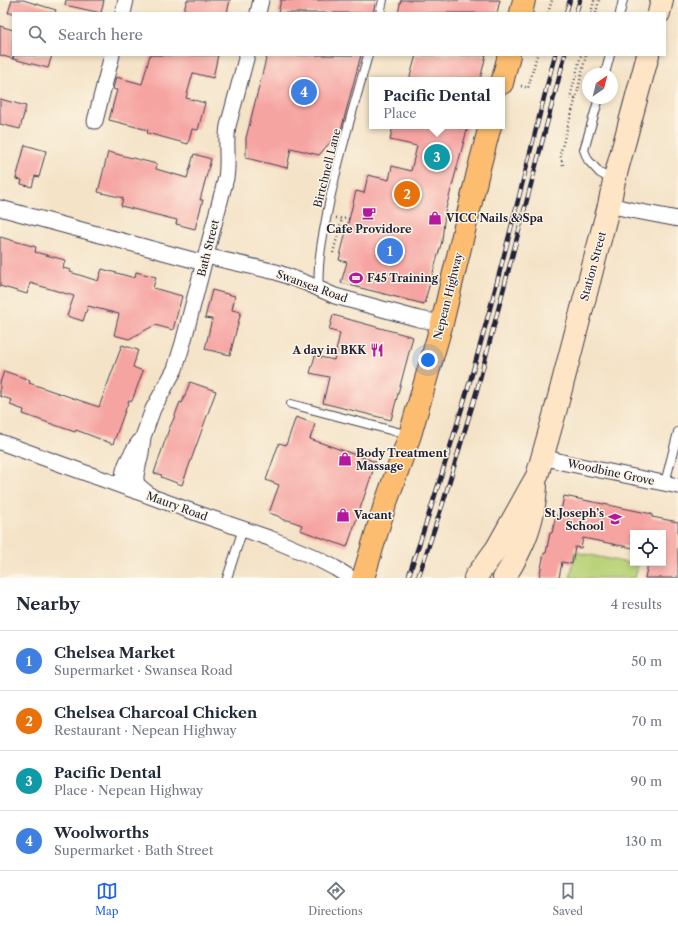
<!DOCTYPE html>
<meta charset="utf-8">
<style>
body{margin:0;font-family:"Libre Caslon Text",serif;background:#f6f6f7;color:#1f2937}
.controls{position:absolute;right:12px;bottom:12px;display:grid;overflow:hidden;border-radius:0px;box-shadow:0 2px 6px #0003}
.controls button{width:36px;height:36px;display:grid;place-items:center;padding:0;border:0;border-bottom:1px solid #e0e1e3;background:#fff;color:#1f2937;font:20px sans-serif}
.compass{position:absolute;left:582px;top:68px;width:36px;height:36px;border-radius:50%;background:#fff;box-shadow:0 2px 6px #0003;rotate:35deg}
.you{position:absolute;left:428px;top:360px;width:14px;height:14px;margin:-10px;border:3px solid #fff;border-radius:50%;background:#1a73e8;box-shadow:0 0 0 6px #1a73e833}
.badge{display:grid;place-items:center;width:26px;height:26px;border-radius:50%;background:#2563eb;color:#fff;font-size:13px;font-weight:700}
.pin{position:absolute;translate:-50% -50%;border:2px solid #fff;box-shadow:0 1px 4px #0006}
.popup{position:absolute;left:369px;top:77px;width:136px;height:52px;box-sizing:border-box;display:grid;place-content:center;border-radius:0px;background:#fff;filter:drop-shadow(0 1px 3px #0005);font-size:13px;white-space:nowrap;color:#747a83}
.popup b{font-size:15px;color:#1f2937}
.popup::after{content:'';position:absolute;left:50%;top:100%;margin-left:-8px;border:8px solid transparent;border-top-color:#fff}
.list{margin:0;padding:0;list-style:none}
h2{display:flex;justify-content:space-between;align-items:center;height:52px;margin:0;padding:0 16px;font-size:17px}
h2 small{font-size:13px;font-weight:400;color:#747a83}
.list li{display:grid;grid-template-columns:26px 1fr auto;gap:12px;align-items:center;box-sizing:border-box;height:60px;padding:0 16px;border-top:1px solid #e0e1e3}
.list b{display:block;font-size:15px;white-space:nowrap}
.list p{margin:0;font-size:13px;white-space:nowrap;color:#747a83}
.list em{font-size:13px;font-style:normal;color:#747a83}
.icon{flex:none;width:22px;height:22px;fill:none;stroke:currentColor;stroke-width:2;stroke-linecap:round;stroke-linejoin:round}
.map{position:relative;flex:none;width:678px;height:578px;overflow:hidden}
.search{position:absolute;background:#fff;box-shadow:0 2px 6px #0003;left:12px;right:12px;top:12px;height:44px;display:flex;align-items:center;gap:10px;box-sizing:border-box;padding:0 14px;border-radius:0px;color:#747a83;font-size:15px}
.sheet{height:292px;background:#fff}
nav{display:flex;justify-content:space-around;align-items:center;box-sizing:border-box;height:56px;border-top:1px solid #e0e1e3;background:#fff;font-size:11px;color:#747a83}
nav a{display:grid;justify-items:center;gap:2px}
nav .on{color:#2563eb}
.map>svg:first-child{display:block}
.green{fill:#b9d378;stroke:#6e7a5a}
.building{fill:#f6a4a2}
.lines{fill:none;stroke-linecap:round;stroke-linejoin:round}
.lane-casing{stroke:#423f50;stroke-width:10}
.street-casing{stroke:#423f50;stroke-width:17}
.secondary-casing{stroke:#423f50;stroke-width:24}
.highway-casing{stroke:#423f50;stroke-width:24}
.path{stroke:#423f50;stroke-width:2.5;stroke-dasharray:1 3;stroke-linecap:butt}
.lane{stroke:#fff;stroke-width:8}
.street{stroke:#fff;stroke-width:15}
.secondary{stroke:#fee5c5;stroke-width:22}
.highway{stroke:#fcbd6f;stroke-width:22}
.rail-casing{stroke:#22223b;stroke-width:4.5}
.rail{stroke:#fcf5e5;stroke-width:3;stroke-dasharray:9;stroke-linecap:butt}
.labels{text-anchor:middle;dominant-baseline:central;stroke-width:3;stroke-linejoin:round;paint-order:stroke}
.street-label{font-size:11px;fill:#22223b;stroke:#fcf5e5}
.poi-label{font-size:11px;font-weight:bold;fill:#22223b;stroke:#fcf5e5;text-anchor:start}
</style>
<div class="map">
<svg width="678" height="578" viewBox="0 0 678 578">
<rect width="100%" height="100%" fill="#fcf5e5"/>
<filter id="ink" filterUnits="userSpaceOnUse"><feTurbulence type="fractalNoise" baseFrequency=".025" numOctaves="2"/><feDisplacementMap in="SourceGraphic" scale="8" xChannelSelector="R" yChannelSelector="G"/><feConvolveMatrix kernelMatrix="1 2 1 2 8 2 1 2 1" color-interpolation-filters="sRGB"/></filter>
<filter id="wash" filterUnits="userSpaceOnUse"><feTurbulence type="fractalNoise" baseFrequency=".012" numOctaves="4" result="noise"/><feDisplacementMap in="SourceGraphic" scale="16" xChannelSelector="R" yChannelSelector="G"/><feGaussianBlur stdDeviation="0.9" result="paint"/><feColorMatrix in="noise" values="0 0 0 0 0 0 0 0 0 0 0 0 0 0 0 0 0 1.4 0 .05"/><feComposite in="paint" operator="in"/></filter>
<g filter="url(#wash)">
<rect width="100%" height="100%" fill="#f4e3c7"/>
<polygon class="green" points="575,552 638,565 635,578 570,578"/>
<g id="blocks">
<g class="building">
<polygon points="12,0 23,0 56,10 55,13 8,13"/>
<polygon points="66,0 104,0 101,13 65,5"/>
<polygon points="187,0 230,0 227,13 183,13"/>
<polygon points="281,0 376,0 373,13 278,13"/>
<polygon points="401,0 500,0 497,13 398,13"/>
<polygon points="0,26 13,30 13,59 0,55"/>
<polygon points="14,55 52,55 48,68 13,59"/>
<polygon points="150,55 218,55 213,78 193,73 186,98 205,103 198,130 192,129 188,144 147,133 148,130 109,120 117,90 113,89 116,77 142,84"/>
<polygon points="267,55 361,55 341,130 319,155 291,148 287,168 246,158 246,138"/>
<polygon points="416,55 486,55 480,80 409,80"/>
<polygon points="0,99 26,106 20,129 0,124"/>
<polygon points="393,126 468,126 445,212 442,241 424,304 341,283 347,262 339,260 356,191 364,193 368,175 389,180 392,166 411,171 417,146 390,140"/>
<polygon points="25,145 46,151 39,177 35,176 32,187 21,184 22,180 16,179"/>
<polygon points="108,152 157,164 156,169 187,178 194,154 211,159 200,200 203,200 195,229 176,224 177,220 121,206 123,198 98,192"/>
<polygon points="0,237 36,247 35,252 65,260 63,268 71,270 70,272 98,281 102,269 135,278 136,272 156,277 153,288 182,296 173,330 155,325 129,339 114,335 119,314 88,306 83,321 67,316 74,296 30,283 27,294 0,286"/>
<polygon points="212,290 235,296 232,310 241,312 230,355 205,349 212,319 205,318"/>
<polygon points="333,315 413,337 391,420 323,403 329,377 310,373 315,356 334,360 340,333 329,330"/>
<polygon points="122,345 138,350 133,367 143,371 132,401 129,400 113,444 76,430 75,432 23,414 24,410 10,405 12,400 0,396 0,383 4,371 30,380 29,383 99,407"/>
<polygon points="190,382 216,391 182,485 161,477 162,475 154,473 169,429 174,418 180,402 182,403"/>
<polygon points="296,417 315,424 310,439 376,462 347,547 300,530 302,525 288,520 283,520 278,516 269,513 279,485 266,480 279,443 286,445"/>
<polygon points="564,496 652,514 652,517 678,522 678,578 645,578 648,563 663,563 663,533 633,533 633,548 583,538 581,548 575,547 572,564 562,562 559,578 539,578 544,553 546,553 550,533 552,533 556,515 560,516"/>
</g>
</g>
</g>
<g filter="url(#ink)">
<use href="#blocks" fill-opacity="0" stroke="#423f50" stroke-width="1"/>
<g class="lines">
<g class="lane-casing">
<g id="lane">
<polyline points="380,13 383,0"/>
<polyline points="620,13 623,0"/>
<polyline points="605,74 610,55"/>
<polyline points="599,98 584,150 588,160 600,173 614,181"/>
<path d="M319 289C317 268 321 245 325 225 335 167 353 111 368 55"/>
<polyline points="291,404 409,435"/>
<polyline points="665,483 678,432"/>
<polyline points="227,578 243,529"/>
</g>
</g>
<g class="street-casing">
<g id="street">
<polyline points="123,13 126,0"/>
<polyline points="258,13 261,0"/>
<polyline points="95,121 112,55"/>
<polyline points="609,205 631,210 678,219"/>
<polyline points="0,208 204,263"/>
<polyline points="206,256 276,272 306,283 335,296 419,319 442,323"/>
<polyline points="0,442 202,515 269,538 314,557 335,568 351,578"/>
<polyline points="543,457 566,463 678,486"/>
<path d="M127 487C116 475 132 453 139 442"/>
<path d="M151 496 140 487 137 484 136 480V475L141 453 143 437 153 409 175 369 183 343 226 178C229 161 225 143 228 126L247 55"/>
</g>
</g>
<g class="secondary-casing">
<g id="secondary">
<polyline points="659,13 662,0"/>
<polyline points="475,578 497,548 537,476 554,416 609,205 614,181 648,55"/>
<path d="M504 578C523 548 534 523 536 487"/>
</g>
</g>
<g class="highway-casing">
<g id="highway">
<polyline points="521,13 524,0"/>
<polyline points="502,83 509,55"/>
<polyline points="363,578 384,508 410,435 442,323 480,164 490,126"/>
</g>
</g>
<g class="path">
<polyline points="548,13 552,0"/>
<polyline points="591,13 594,1 592,0"/>
<polyline points="596,13 599,0"/>
<polyline points="521,86 528,88 537,55"/>
<polyline points="575,99 570,98 581,55"/>
<polyline points="563,165 560,154 577,94 586,55"/>
<polyline points="336,218 349,219"/>
<polyline points="333,253 342,219"/>
<polyline points="422,304 424,304 428,296"/>
</g>
<use href="#lane" class="lane"/>
<use href="#street" class="street"/>
<use href="#secondary" class="secondary"/>
<use href="#highway" class="highway"/>
<g class="rail-casing">
<g id="rail">
<polyline points="566,13 570,0"/>
<polyline points="576,13 580,0"/>
<path d="M408 578C429 515 449 452 468 388 500 278 526 166 555 55"/>
<polyline points="418,578 443,503 477,390 565,55"/>
</g>
</g>
<use href="#rail" class="rail"/>
</g>
</g>
<defs>
<g id="cafe-bare" transform="scale(1.08)"><path d="M-5.5-4.5H6V0H3Q3 3.5 0 3.5H-2.5Q-5.5 3.5-5.5 0ZM3-3.2v2h1.7v-2ZM-6 4.5H4V6H-6Z" fill="#b5179e" stroke="#fcf5e5" stroke-width="2.5" paint-order="stroke"/></g>
<g id="shop-bare" transform="scale(1.08)"><path d="M-5-2.5h2.3a2.7 3.5 0 0 1 5.4 0H5L5.5 6h-11ZM-1.5-2.5h3a1.5 2.3 0 0 0-3 0Z" fill="#b5179e" stroke="#fcf5e5" stroke-width="2.5" paint-order="stroke"/></g>
<g id="stadium-bare" transform="scale(1.08)"><path d="M0-5a6.5 5 0 1 0 0 10a6.5 5 0 1 0 0-10ZM-3.5-1.8h7v3.6h-7Z" fill="#b5179e" stroke="#fcf5e5" stroke-width="2.5" paint-order="stroke"/></g>
<g id="restaurant-bare" transform="scale(1.08)"><path d="M-5-6h1v4h1v-4h1v4h1v-4h1v5L-1.5 .5V6h-2V.5L-5-1ZM5-6V6H3V1.5H1.5Q1.5-4 5-6Z" fill="#b5179e" stroke="#fcf5e5" stroke-width="2.5" paint-order="stroke"/></g>
<g id="school-bare" transform="scale(1.08)"><path d="M0-5L7-2L0 1L-7-2ZM-4 1L0 2.5L4 1V4Q0 6-4 4Z" fill="#b5179e" stroke="#fcf5e5" stroke-width="2.5" paint-order="stroke"/></g>
</defs>
<g fill-rule="evenodd">
<use href="#cafe-bare" x="369" y="213"/>
<use href="#shop-bare" x="435" y="218"/>
<use href="#stadium-bare" x="356" y="278"/>
<use href="#restaurant-bare" x="377" y="350"/>
<use href="#shop-bare" x="345" y="459"/>
<use href="#shop-bare" x="343" y="515"/>
<use href="#school-bare" x="615" y="519"/>
</g>
<g class="labels">
<g class="street-label">
<text transform="translate(327 168) rotate(-76)">Birtchnell Lane</text>
<text transform="translate(208 248) rotate(-76)">Bath Street</text>
<text transform="translate(593 266) rotate(-75)">Station Street</text>
<text transform="translate(312 286) rotate(20)">Swansea Road</text>
<text transform="translate(448 296) rotate(-76)">Nepean Highway</text>
<text transform="translate(611 472) rotate(12)">Woodbine Grove</text>
<text transform="translate(177 506) rotate(20)">Maury Road</text>
</g>
<g class="poi-label">
<text x="446" y="218">VICC Nails &amp; Spa</text>
<text x="369" y="229" text-anchor="middle">Cafe Providore</text>
<text x="367" y="278">F45 Training</text>
<text x="366" y="350" text-anchor="end">A day in BKK</text>
<text x="356" y="453">Body Treatment<tspan x="356" dy="13">Massage</tspan></text>
<text x="604" y="513" text-anchor="end">St Joseph’s<tspan x="604" dy="13">School</tspan></text>
<text x="354" y="515">Vacant</text>
</g>
</g>
</svg>
<div class="controls">
<button><svg class="icon" aria-label="locate" viewBox="0 0 24 24"><circle cx="12" cy="12" r="6"/><path d="M12 2v4M12 18v4M2 12h4M18 12h4"/></svg></button>
</div>
<svg class="compass" viewBox="-18 -18 36 36"><path d="M0-13l5 13h-10z" fill="#e53935"/><path d="M0 13l5-13h-10z" fill="#747a83"/></svg>
<div class="you"></div>
<div class="pin badge" style="left:390px;top:251px;background:#3f7fe0">1</div>
<div class="pin badge" style="left:407px;top:194px;background:#e8710a">2</div>
<div class="pin badge" style="left:437px;top:157px;background:#0f9aa8">3</div>
<div class="popup"><b>Pacific Dental</b>Place</div>
<div class="pin badge" style="left:304px;top:92px;background:#3f7fe0">4</div>
<div class="search"><svg class="icon" aria-label="search" viewBox="0 0 24 24"><circle cx="10" cy="10" r="6"/><path d="M15 15l6 6"/></svg>Search here</div>
</div>
<section class="sheet">
<h2>Nearby<small>4 results</small></h2>
<ul class="list">
<li><span class="badge" style="background:#3f7fe0">1</span><div><b>Chelsea Market</b><p>Supermarket · Swansea Road</p></div><em>50 m</em></li>
<li><span class="badge" style="background:#e8710a">2</span><div><b>Chelsea Charcoal Chicken</b><p>Restaurant · Nepean Highway</p></div><em>70 m</em></li>
<li><span class="badge" style="background:#0f9aa8">3</span><div><b>Pacific Dental</b><p>Place · Nepean Highway</p></div><em>90 m</em></li>
<li><span class="badge" style="background:#3f7fe0">4</span><div><b>Woolworths</b><p>Supermarket · Bath Street</p></div><em>130 m</em></li>
</ul>
</section>
<nav>
<a class="on"><svg class="icon" aria-label="map" viewBox="0 0 24 24"><path d="M3 6l6-2 6 2 6-2v14l-6 2-6-2-6 2zM9 4v14M15 6v14"/></svg>Map</a>
<a><svg class="icon" aria-label="directions" viewBox="0 0 24 24"><path d="M12 3l9 9-9 9-9-9zM9 14v-3h6M13 9l2 2-2 2"/></svg>Directions</a>
<a><svg class="icon" aria-label="saved" viewBox="0 0 24 24"><path d="M7 4h10v16l-5-4-5 4z"/></svg>Saved</a>
</nav>
